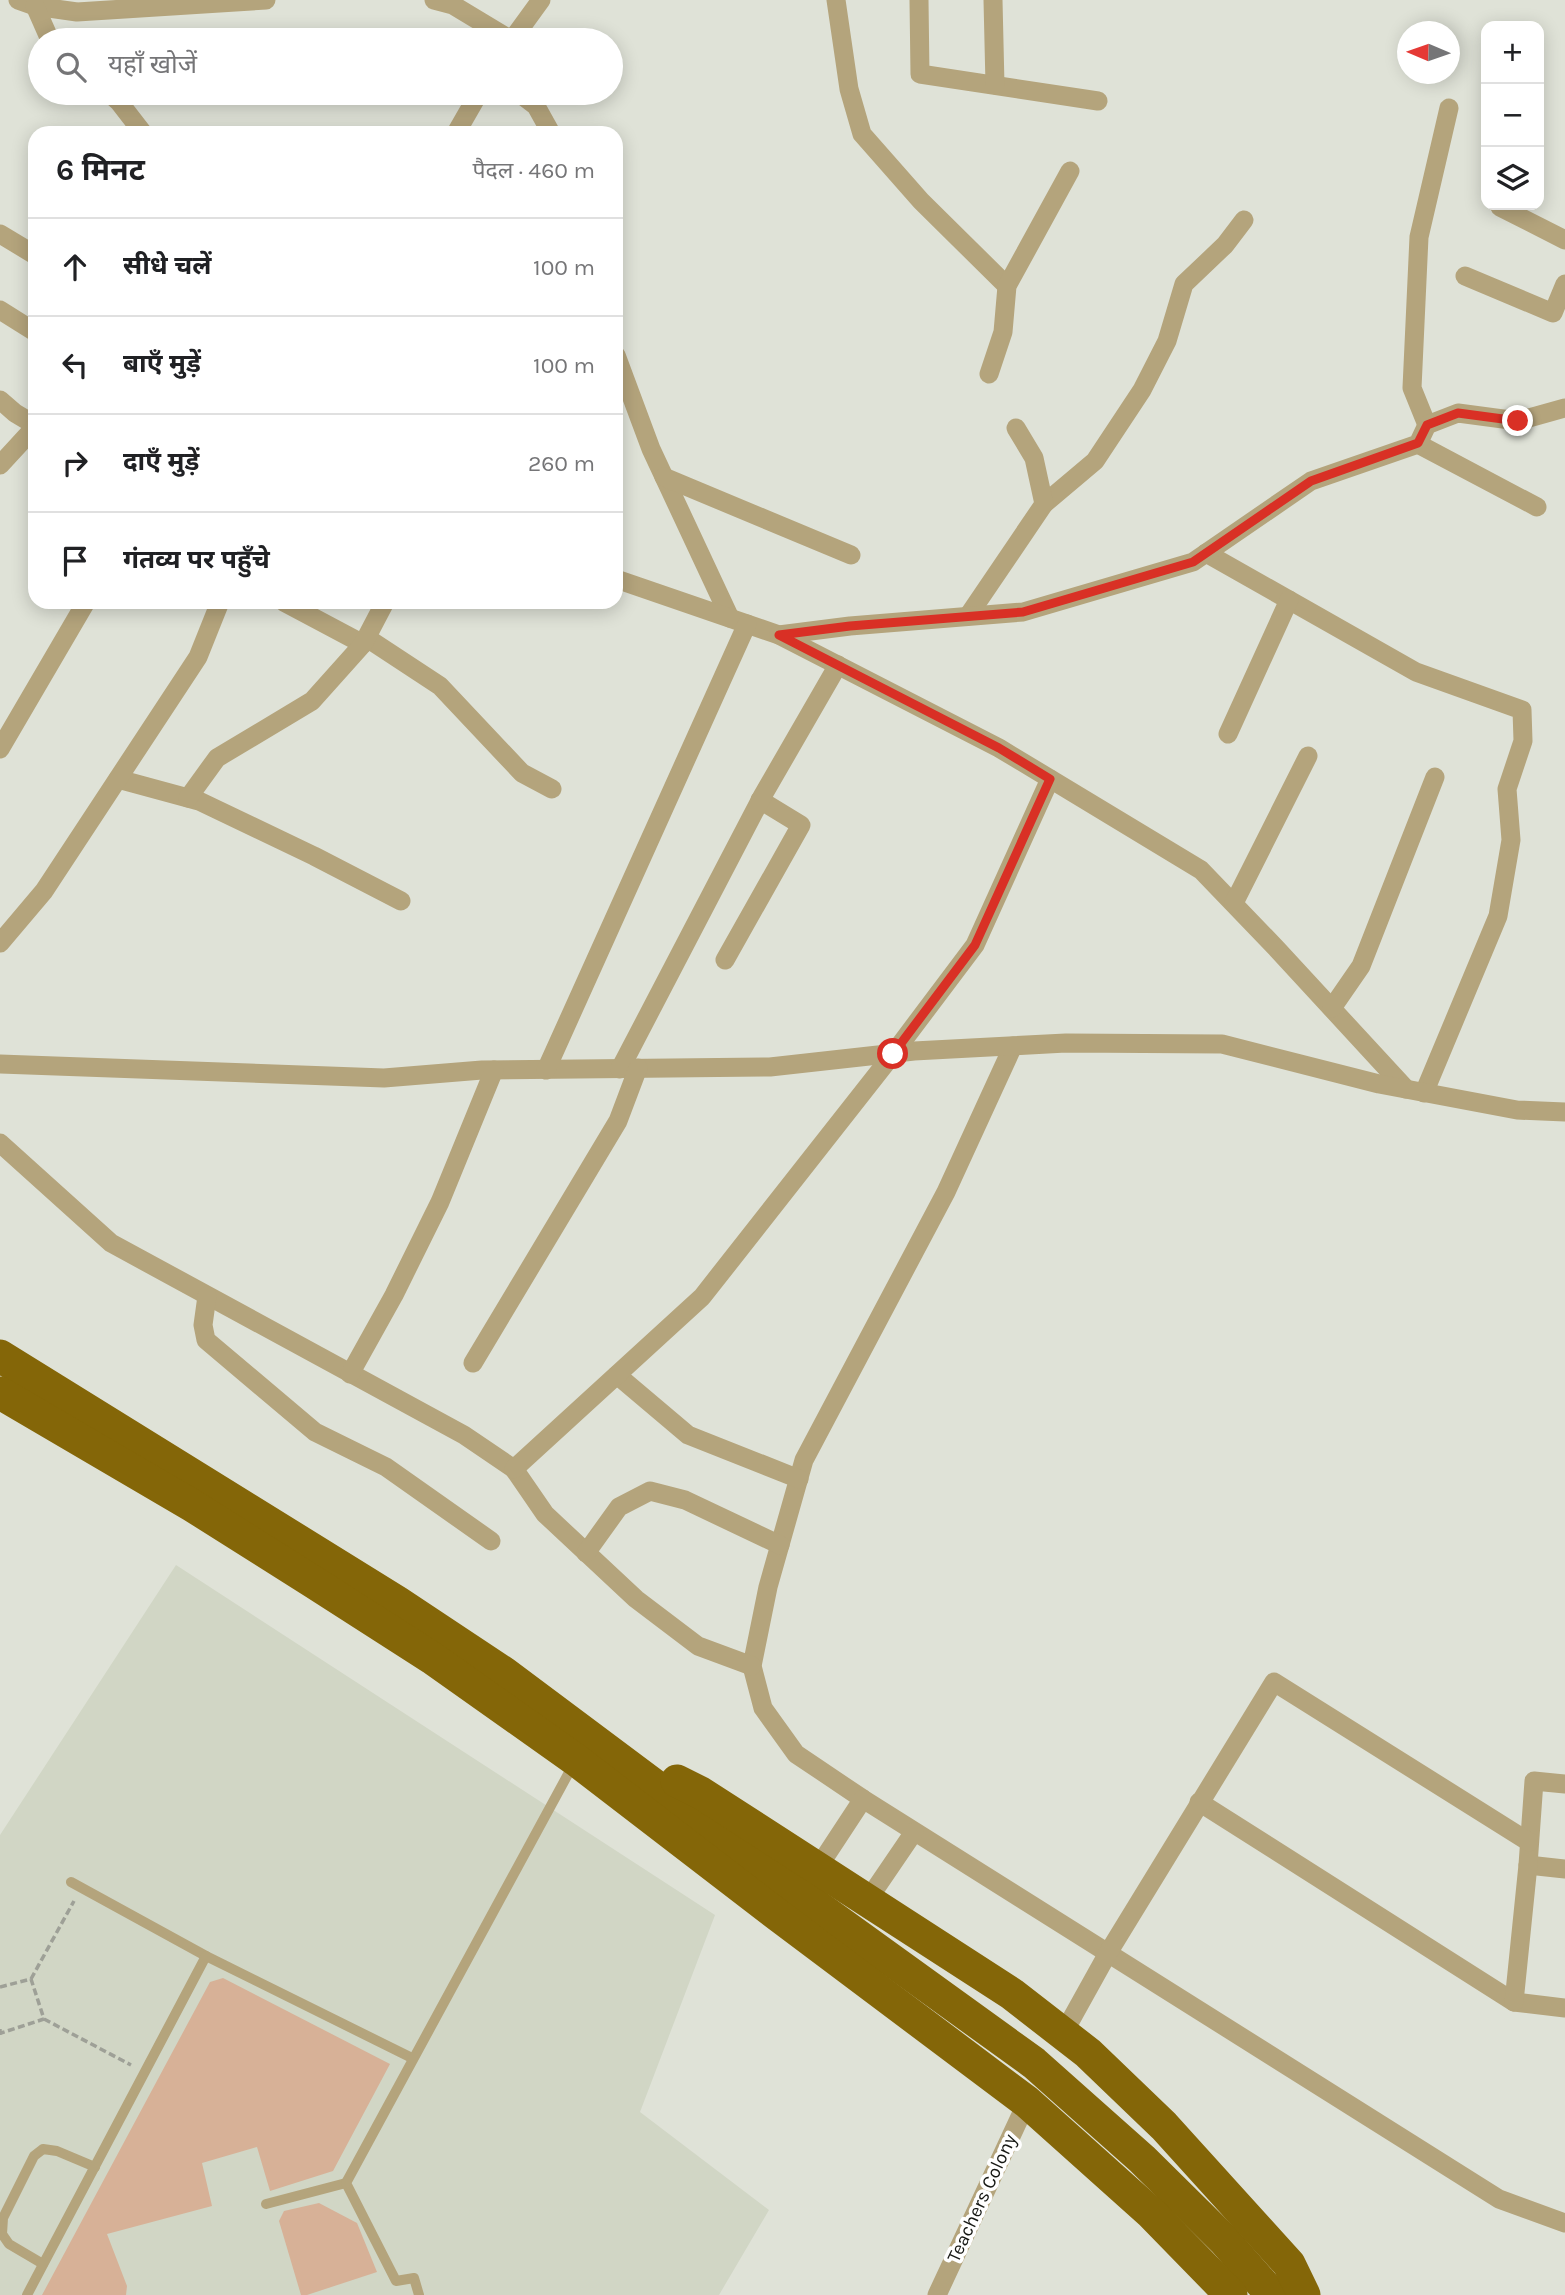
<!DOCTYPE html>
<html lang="hi">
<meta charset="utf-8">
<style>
body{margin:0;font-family:Karla,"Noto Sans Devanagari",sans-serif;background:#f6f6f6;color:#202124}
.controls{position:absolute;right:21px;top:21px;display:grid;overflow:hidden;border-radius:14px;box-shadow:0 4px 18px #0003}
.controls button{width:63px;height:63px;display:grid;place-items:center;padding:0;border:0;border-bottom:2px solid #e0e0e0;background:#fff;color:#202124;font:35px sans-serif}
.compass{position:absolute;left:1397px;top:21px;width:63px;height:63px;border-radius:50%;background:#fff;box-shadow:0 4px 18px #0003;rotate:272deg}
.stop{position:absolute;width:21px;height:21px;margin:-16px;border:5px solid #d93025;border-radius:50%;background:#fff}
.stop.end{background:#d93025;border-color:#fff;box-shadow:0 2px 7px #0008}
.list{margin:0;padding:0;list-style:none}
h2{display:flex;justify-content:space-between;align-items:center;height:91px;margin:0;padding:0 28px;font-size:30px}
h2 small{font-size:23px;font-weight:400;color:#757577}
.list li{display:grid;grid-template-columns:46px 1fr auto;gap:21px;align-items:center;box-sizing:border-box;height:98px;padding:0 28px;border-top:2px solid #e0e0e0}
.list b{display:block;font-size:26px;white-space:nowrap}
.list em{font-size:23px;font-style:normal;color:#757577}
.icon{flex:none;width:38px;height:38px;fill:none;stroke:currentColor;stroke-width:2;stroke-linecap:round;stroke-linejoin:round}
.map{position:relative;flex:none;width:1565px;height:2295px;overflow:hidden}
.search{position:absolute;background:#fff;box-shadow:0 4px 18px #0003;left:28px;top:28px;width:595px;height:77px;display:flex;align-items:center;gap:18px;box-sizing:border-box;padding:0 24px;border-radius:38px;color:#757577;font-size:26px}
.panel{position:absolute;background:#fff;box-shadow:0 4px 18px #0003;left:28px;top:126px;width:595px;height:483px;border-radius:21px}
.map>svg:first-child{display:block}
.built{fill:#d1d6c5}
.green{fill:#d7b197}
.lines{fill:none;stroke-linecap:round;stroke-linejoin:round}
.path{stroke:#9ea097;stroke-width:3.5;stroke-dasharray:7 3.5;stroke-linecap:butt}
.service{stroke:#b4a47c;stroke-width:10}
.minor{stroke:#b4a47c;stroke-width:19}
.trunk{stroke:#846608;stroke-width:33}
.route{stroke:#d93025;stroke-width:9}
.labels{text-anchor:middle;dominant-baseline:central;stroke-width:7;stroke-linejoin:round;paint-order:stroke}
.street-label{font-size:19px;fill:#151713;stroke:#fff}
</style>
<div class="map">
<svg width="1565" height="2295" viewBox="0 0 1565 2295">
<rect width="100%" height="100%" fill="#dfe2d7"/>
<polygon class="built" points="176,1565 715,1915 640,2112 769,2210 719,2295 0,2295 0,1835"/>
<g class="green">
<polygon points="223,1978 390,2064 333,2171 270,2191 257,2147 202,2163 212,2206 107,2234 127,2286 126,2295 42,2295 210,1982"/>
<polygon points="319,2203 357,2223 377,2272 307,2295 301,2295 279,2221 284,2211"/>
</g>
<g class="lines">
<g class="path">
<polyline points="31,1979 74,1901"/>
<polyline points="0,1987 31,1979 44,2019 1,2033"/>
<polyline points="44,2019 131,2065"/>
<polyline points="0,2029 0,2035"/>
</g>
<g class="service">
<polyline points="71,1882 206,1956 412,2058"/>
<polyline points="266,2204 346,2183"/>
<polyline points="43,2264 9,2244 2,2234 3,2218 34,2156 43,2149 57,2151 95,2167"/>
<polyline points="27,2295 206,1956"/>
<polyline points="419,2295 414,2278 396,2281 346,2183 573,1765"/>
</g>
<g class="minor">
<polyline points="18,0 35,6 77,12 266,0"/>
<polyline points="434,0 453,5 511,40"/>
<polyline points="836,0 849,89 862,134 921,201 1007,286"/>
<polyline points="919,0 920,74 1098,101"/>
<polyline points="993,0 995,85"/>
<polyline points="35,6 50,40"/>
<polyline points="512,40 541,0"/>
<polyline points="109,93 119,102 143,133"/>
<polyline points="519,93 536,106 551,133"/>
<polyline points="456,133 479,93"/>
<polyline points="1500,207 1565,240"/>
<polyline points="0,234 35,255"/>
<polyline points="1465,276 1553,313 1565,284"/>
<polyline points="0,310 35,332"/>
<polyline points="616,355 651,449 730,618"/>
<polyline points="989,374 1003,332 1007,286 1070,171"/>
<polyline points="0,400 15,413 35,425"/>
<polyline points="1427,425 1412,388 1419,237 1449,108"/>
<polyline points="1418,444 1537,507"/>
<polyline points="0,465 35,427"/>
<polyline points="664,477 851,555"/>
<polyline points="1044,504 1095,461 1142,390 1167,341 1184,284 1225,245 1244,220"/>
<polyline points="1206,553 1416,672 1522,710 1523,741 1507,789 1511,840 1498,916 1424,1093"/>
<polyline points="616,579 779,635 999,748 1201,870 1276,948 1406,1089"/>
<polyline points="284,602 363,644"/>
<polyline points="968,616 1044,504 1034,458 1016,428"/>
<polyline points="779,635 850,626 1023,612 1193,562 1311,481 1418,444 1427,425 1458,413 1518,421 1565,408"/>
<polyline points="367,638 440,686 522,773 552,789"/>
<polyline points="1228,734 1289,600"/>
<polyline points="0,749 86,602"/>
<polyline points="118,779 199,801 314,856 401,901"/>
<polyline points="188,798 217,758 312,701 363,644 385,602"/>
<polyline points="1234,903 1308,756"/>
<polyline points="0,943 44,891 198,657 220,602"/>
<polyline points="725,960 801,825 760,800"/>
<polyline points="1332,1008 1361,966 1435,777"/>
<polyline points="1013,1046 946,1192 804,1460 768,1587 752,1666 763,1708 796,1754 863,1799 1499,2199 1565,2223"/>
<polyline points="0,1064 384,1078 482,1070 770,1067 914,1051 1066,1043 1222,1044 1379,1084 1517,1110 1565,1112"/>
<polyline points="620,1069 763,795 838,665"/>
<polyline points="546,1070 747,624"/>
<polyline points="0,1143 111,1243 464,1435 514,1469 545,1514 636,1599 698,1646 752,1666"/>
<polyline points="207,1296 203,1325 206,1340 315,1432 386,1467 491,1541"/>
<polyline points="473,1363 618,1121 638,1068"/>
<polyline points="350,1374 394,1295 440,1202 494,1070"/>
<polyline points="617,1375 688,1435 799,1479"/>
<polyline points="514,1469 702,1297 893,1054 975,945 1050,779"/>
<polyline points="586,1553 619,1507 650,1491 685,1500 780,1545"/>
<polyline points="1199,1802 1514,2002 1565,2008"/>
<polyline points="1528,1865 1565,1869"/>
<polyline points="817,1869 863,1799"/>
<polyline points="867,1901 914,1832"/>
<polyline points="1514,2002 1528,1865 1534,1781 1565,1784"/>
<polyline points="1063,2034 1108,1953 1274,1682 1529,1842"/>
<polyline points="937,2295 1027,2102"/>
</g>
<g class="trunk">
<polyline points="0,1356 397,1602 504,1673 793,1889 1034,2063 1142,2159 1224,2240 1272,2295"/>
<polyline points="0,1393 193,1506 315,1583 432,1658 576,1760 779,1916 1027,2102 1151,2213 1231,2295"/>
<polyline points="677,1781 701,1793 1012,1994 1088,2053 1164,2126 1289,2264 1304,2295"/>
</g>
</g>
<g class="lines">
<polyline class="route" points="893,1054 975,945 1050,779 999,748 779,635 850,626 1023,612 1193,562 1311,481 1418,443 1427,425 1458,413 1518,421"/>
</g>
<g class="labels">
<g class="street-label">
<text transform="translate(982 2198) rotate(-65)">Teachers Colony</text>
</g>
</g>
</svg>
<div class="controls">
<button>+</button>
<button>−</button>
<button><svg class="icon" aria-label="layers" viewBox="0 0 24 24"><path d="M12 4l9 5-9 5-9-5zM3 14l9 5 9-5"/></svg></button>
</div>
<svg class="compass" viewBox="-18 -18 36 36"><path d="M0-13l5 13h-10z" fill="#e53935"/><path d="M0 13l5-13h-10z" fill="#757577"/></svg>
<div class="stop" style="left:893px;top:1054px"></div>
<div class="stop end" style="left:1518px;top:421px"></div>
<div class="search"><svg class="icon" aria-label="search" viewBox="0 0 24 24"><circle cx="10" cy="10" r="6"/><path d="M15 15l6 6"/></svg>यहाँ खोजें</div>
<section class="panel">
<h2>6 मिनट<small>पैदल · 460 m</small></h2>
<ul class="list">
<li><svg class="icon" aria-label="ahead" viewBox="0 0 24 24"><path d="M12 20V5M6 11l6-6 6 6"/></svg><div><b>सीधे चलें</b></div><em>100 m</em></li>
<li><svg class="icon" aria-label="left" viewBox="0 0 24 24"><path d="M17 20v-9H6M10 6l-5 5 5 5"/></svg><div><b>बाएँ मुड़ें</b></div><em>100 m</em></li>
<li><svg class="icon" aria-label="right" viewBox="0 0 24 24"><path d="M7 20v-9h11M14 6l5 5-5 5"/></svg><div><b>दाएँ मुड़ें</b></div><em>260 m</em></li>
<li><svg class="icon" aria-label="arrive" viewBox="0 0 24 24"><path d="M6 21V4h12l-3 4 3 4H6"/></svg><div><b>गंतव्य पर पहुँचे</b></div></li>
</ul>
</section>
</div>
